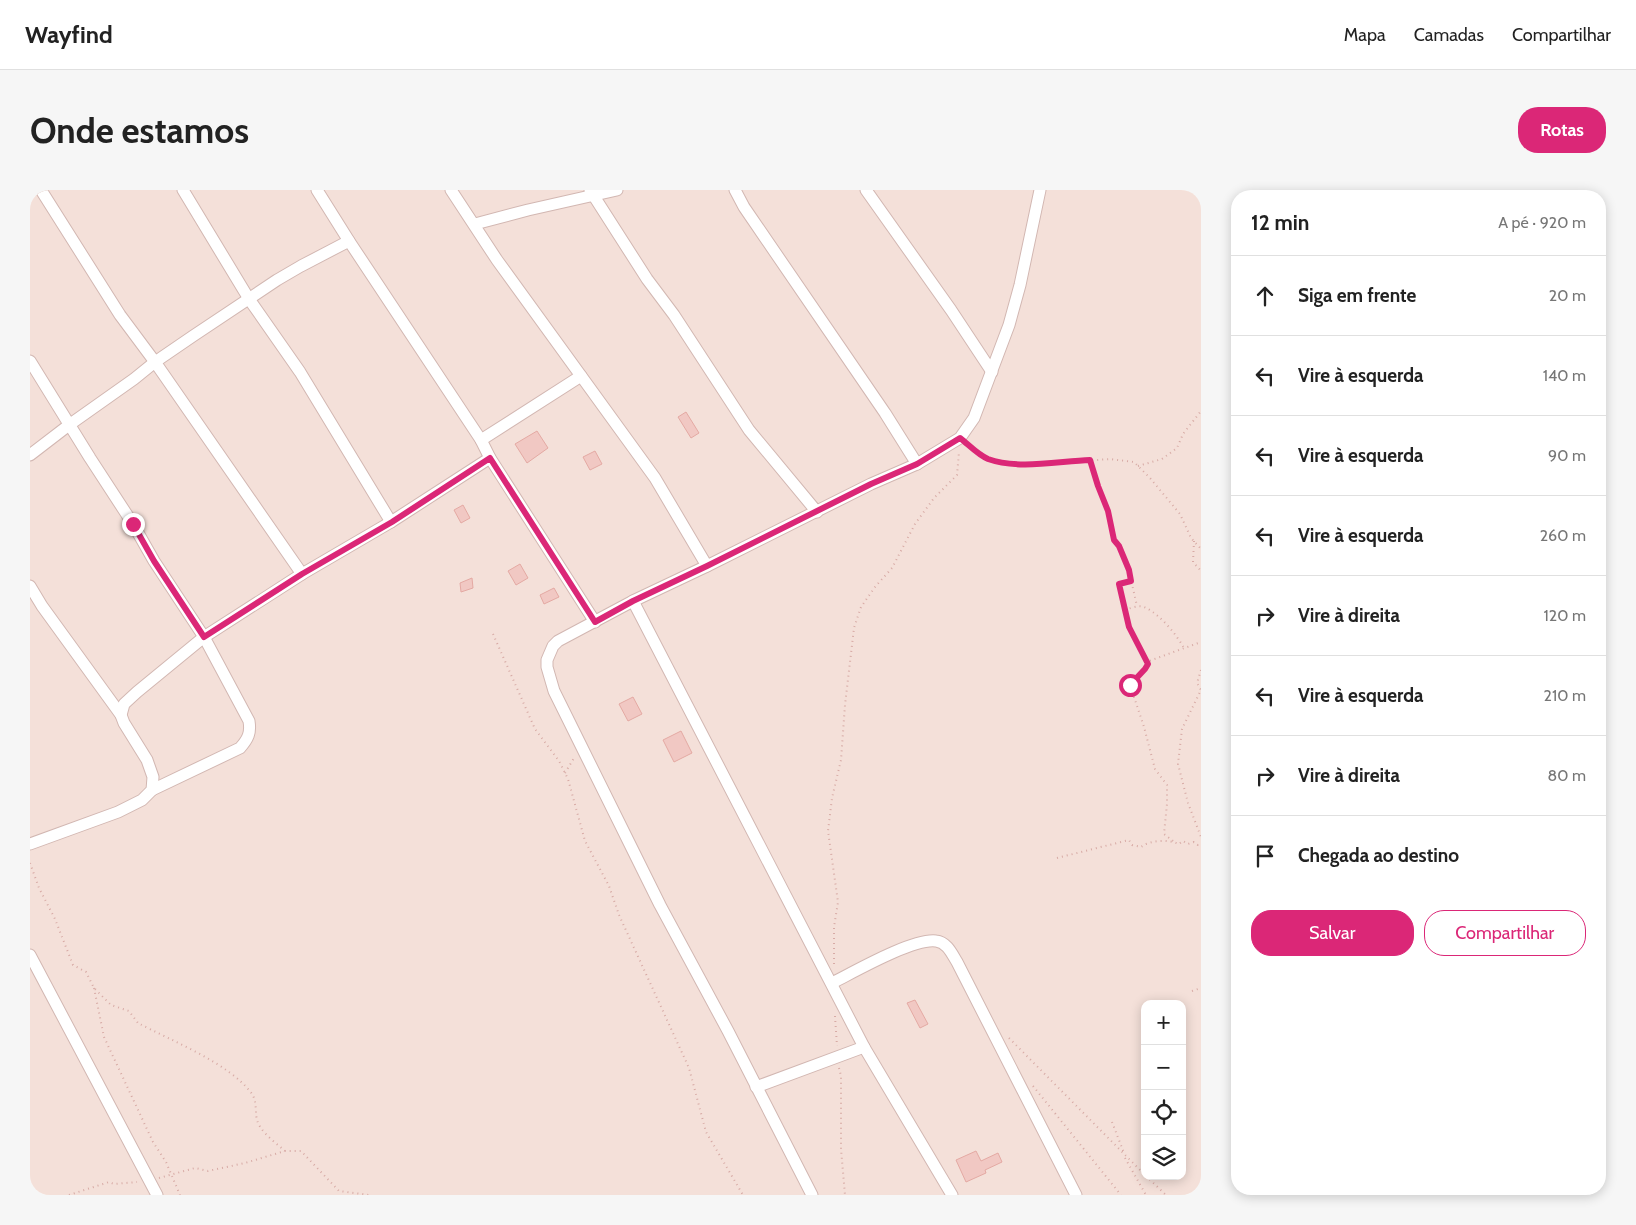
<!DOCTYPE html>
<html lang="pt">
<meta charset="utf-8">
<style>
body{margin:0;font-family:Cabin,sans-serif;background:#f6f6f6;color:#222}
.controls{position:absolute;right:15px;bottom:15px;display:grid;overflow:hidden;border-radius:10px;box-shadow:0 2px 12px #0003}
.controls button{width:45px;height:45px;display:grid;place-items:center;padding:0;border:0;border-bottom:1px solid #e0e0e0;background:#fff;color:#222;font:25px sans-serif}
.stop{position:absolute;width:15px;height:15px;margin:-11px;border:4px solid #db2777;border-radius:50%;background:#fff}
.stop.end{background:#db2777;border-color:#fff;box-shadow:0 1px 5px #0008}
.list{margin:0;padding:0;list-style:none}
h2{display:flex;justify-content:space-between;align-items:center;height:65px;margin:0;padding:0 20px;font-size:21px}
h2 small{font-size:16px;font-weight:400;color:#767676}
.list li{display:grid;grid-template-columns:32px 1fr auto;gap:15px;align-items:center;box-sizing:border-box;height:80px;padding:0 20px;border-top:1px solid #e0e0e0}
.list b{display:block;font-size:19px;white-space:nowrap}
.list em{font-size:16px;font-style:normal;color:#767676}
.actions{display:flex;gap:10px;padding:15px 20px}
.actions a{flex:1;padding:11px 0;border:1px solid #db2777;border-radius:20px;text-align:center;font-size:18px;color:#db2777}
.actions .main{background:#db2777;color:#fff}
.icon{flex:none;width:28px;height:28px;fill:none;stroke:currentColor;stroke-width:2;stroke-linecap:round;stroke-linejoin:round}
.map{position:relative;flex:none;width:1171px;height:1005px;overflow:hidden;border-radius:20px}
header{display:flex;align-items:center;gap:30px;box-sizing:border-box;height:70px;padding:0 25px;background:#fff;border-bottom:1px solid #e0e0e0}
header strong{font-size:24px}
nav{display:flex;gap:28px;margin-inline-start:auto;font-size:18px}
.intro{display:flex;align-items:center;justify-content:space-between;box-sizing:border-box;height:120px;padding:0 30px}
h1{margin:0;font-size:35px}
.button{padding:12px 22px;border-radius:20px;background:#db2777;color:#fff;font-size:18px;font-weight:700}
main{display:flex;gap:30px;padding:0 30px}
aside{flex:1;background:#fff;border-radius:20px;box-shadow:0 2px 12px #0003}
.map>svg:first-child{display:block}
.residential{fill:#f4e0d9;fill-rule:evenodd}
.building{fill:#f1c8c3;stroke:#e4a9a3}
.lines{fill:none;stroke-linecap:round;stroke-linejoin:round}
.minor-casing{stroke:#d2b7b2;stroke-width:13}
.path{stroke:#d7aaa5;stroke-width:2;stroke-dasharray:1 4;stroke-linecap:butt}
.minor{stroke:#fff;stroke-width:11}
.route{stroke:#db2777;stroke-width:6}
</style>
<header>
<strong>Wayfind</strong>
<nav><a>Mapa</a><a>Camadas</a><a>Compartilhar</a></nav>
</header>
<div class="intro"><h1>Onde estamos</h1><a class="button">Rotas</a></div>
<main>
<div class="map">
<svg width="1171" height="1005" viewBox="0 0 1171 1005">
<rect width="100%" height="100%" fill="#fcf0eb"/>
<path class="residential" d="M0 0H1171V1005H0ZM1115 814H1152V986H1115Z"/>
<g class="building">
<polygon points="656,222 669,243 661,248 648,227"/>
<polygon points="507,241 518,258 497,273 485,254"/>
<polygon points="565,261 572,274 560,280 553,267"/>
<polygon points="433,315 440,328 431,333 424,320"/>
<polygon points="490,374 498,388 486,395 478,381"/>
<polygon points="442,388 443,398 431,402 430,393"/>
<polygon points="524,398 529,407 514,414 510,405"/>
<polygon points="603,507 612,524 598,531 589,514"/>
<polygon points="651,541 662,563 644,572 633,550"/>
<polygon points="885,810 898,834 890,838 877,813"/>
<polygon points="946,961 951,971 968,963 972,972 955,980 956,983 936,992 926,970"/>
</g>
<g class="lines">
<g class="minor-casing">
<g id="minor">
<polyline points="11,0 90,125 125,172 272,384"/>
<polyline points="153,0 219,109 270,182 361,332"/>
<polyline points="287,0 319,51 451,250 460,268 565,432"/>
<polyline points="421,0 467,70 625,288 677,376"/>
<polyline points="560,0 617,89 644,125 719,240 787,322"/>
<polyline points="705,0 714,17 855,223 887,274"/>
<polyline points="836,0 921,120 962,182"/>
<polyline points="445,34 498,20 587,0"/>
<path d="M0 171 60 268 103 334 124 371 174 447 219 531C221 543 218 549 210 558L122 600"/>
<polyline points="451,250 551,186"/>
<polyline points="0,265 39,235 104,189 125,172 163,146 247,90 271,76 319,51"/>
<polyline points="0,396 12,416 91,525 94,533 117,570 123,587 122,600 112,610 88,622 0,654"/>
<polyline points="603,411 834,857 922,1005"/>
<polyline points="91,525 94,514 107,502 174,447 272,384 361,332 460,268"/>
<polyline points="0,765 127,1005"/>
<path d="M802 793C824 782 883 748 906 751 917 752 922 764 927 772L1046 1005"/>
<polyline points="726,897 834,857"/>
<polyline points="782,1005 698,841 630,715 524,501 517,477 517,470 523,456 528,451 603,411 677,376 841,294 887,274 930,248 944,228 979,135 990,95 1010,0"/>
</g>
</g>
<g class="path">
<polyline points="938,254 957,269 974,272 1003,275 1080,269 1104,272 1120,288 1150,324 1161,348 1171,359"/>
<polyline points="1060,270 1068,296 1078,321 1084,350 1089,356 1099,381 1107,416"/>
<polyline points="1108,276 1132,269 1147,258 1153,244 1171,221"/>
<polyline points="1164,351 1163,372 1171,381"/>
<polyline points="1101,391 1089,394 1099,437 1118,474"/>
<path d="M1095 420C1101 418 1108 415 1114 417 1130 424 1146 444 1154 458"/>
<polyline points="463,444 505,539 529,571 538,589 555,651 579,696 589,725 659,878 676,942 713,1005"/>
<polyline points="1171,480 1167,493 1171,500 1152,539 1148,574 1158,613 1171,647"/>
<polyline points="535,583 544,568"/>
<polyline points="1143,651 1134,644 1137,614 1137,595 1125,579 1114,537 1100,495 1115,479 1119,471 1171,452"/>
<path d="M1027 668 1099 650 1102 655 1111 657C1120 650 1138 649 1149 654L1153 651 1158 654 1164 652 1168 655 1171 653"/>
<path d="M0 673 9 698 25 729 43 775 56 782 64 798 81 815 99 821 108 833C140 850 201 874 222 904 227 911 225 922 227 930 231 943 245 952 255 961"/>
<polyline points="804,774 804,737 808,712 798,641 802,608 811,570 815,515 824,438 831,417 845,397 862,378 885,334 904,308 927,285 929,262"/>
<polyline points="64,798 74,847 123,952 136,972 150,1005"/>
<polyline points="1162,801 1171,798"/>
<polyline points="805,826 807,856"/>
<polyline points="979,848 1115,985"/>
<polyline points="809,878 811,886 811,959 815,1005"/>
<polyline points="1003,896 1091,1005"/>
<polyline points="1082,932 1094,963"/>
<polyline points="1095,968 1116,1005"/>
<polyline points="1116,986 1136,1005"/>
<polyline points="129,988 165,978 178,981 215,973 255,961 271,961 309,1001 339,1005"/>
<polyline points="39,1005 79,992 84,994 107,992"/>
</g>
<use href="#minor" class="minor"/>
</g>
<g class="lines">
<path class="route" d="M103 334 124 371 174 447 272 384 362 332 460 268 565 432 603 411 677 376 841 294 887 274 930 248C938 254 948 265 958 269 989 280 1029 271 1060 270L1068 296 1078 321 1084 350 1089 356 1099 380 1101 391 1089 394 1099 437 1118 474 1115 479 1100 495"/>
</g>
</svg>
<div class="controls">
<button>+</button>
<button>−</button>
<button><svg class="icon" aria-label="locate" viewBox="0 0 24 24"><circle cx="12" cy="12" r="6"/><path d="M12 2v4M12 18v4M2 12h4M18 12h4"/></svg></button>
<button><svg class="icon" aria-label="layers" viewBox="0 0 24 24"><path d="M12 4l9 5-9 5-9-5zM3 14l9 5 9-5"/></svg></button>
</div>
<div class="stop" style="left:1100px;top:495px"></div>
<div class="stop end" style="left:103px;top:334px"></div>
</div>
<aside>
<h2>12 min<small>A pé · 920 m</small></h2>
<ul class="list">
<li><svg class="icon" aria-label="ahead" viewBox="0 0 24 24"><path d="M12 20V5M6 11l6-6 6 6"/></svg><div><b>Siga em frente</b></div><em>20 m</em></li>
<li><svg class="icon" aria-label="left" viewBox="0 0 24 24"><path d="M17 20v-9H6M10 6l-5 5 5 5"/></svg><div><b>Vire à esquerda</b></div><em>140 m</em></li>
<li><svg class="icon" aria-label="left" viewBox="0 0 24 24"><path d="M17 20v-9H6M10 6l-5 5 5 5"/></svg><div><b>Vire à esquerda</b></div><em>90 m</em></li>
<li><svg class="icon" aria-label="left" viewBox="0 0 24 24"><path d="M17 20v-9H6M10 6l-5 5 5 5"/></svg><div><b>Vire à esquerda</b></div><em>260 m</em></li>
<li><svg class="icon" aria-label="right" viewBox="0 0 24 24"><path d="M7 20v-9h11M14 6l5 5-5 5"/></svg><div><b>Vire à direita</b></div><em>120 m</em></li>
<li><svg class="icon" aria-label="left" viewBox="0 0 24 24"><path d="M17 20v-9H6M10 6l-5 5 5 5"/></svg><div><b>Vire à esquerda</b></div><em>210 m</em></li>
<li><svg class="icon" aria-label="right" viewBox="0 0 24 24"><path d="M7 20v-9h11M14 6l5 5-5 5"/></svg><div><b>Vire à direita</b></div><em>80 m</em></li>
<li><svg class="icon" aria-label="arrive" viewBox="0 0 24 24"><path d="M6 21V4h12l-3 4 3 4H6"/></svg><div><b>Chegada ao destino</b></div></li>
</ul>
<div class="actions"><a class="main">Salvar</a><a>Compartilhar</a></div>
</aside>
</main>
